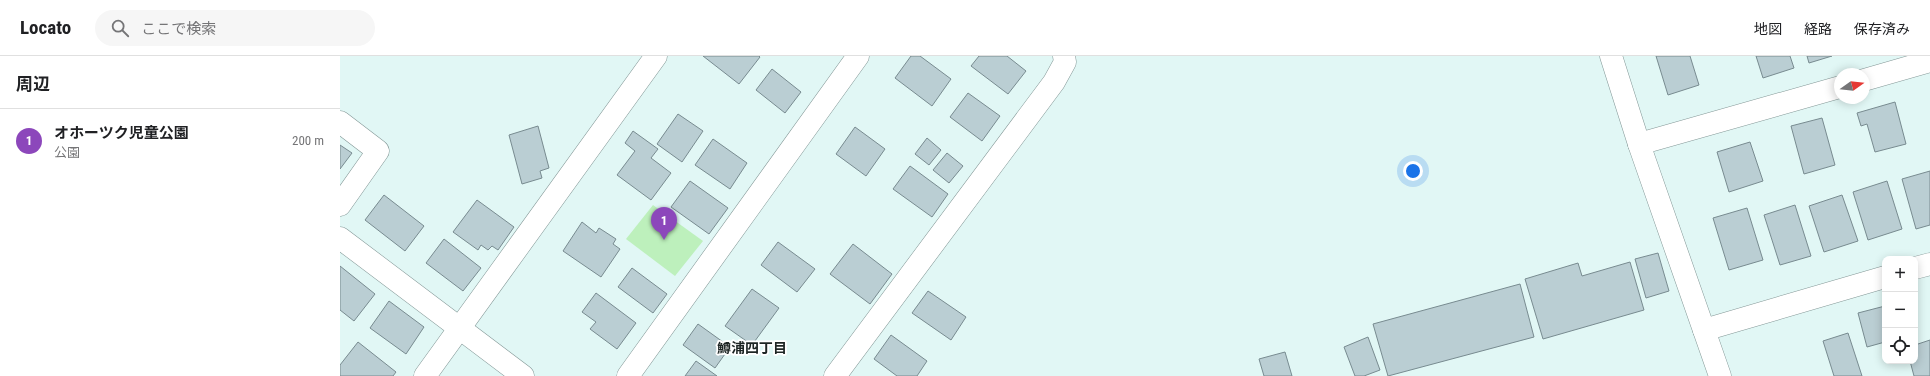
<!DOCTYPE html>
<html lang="ja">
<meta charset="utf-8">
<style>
body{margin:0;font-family:"Roboto Condensed","Noto Sans JP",sans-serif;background:#f6f6f6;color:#202124}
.controls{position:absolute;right:12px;bottom:12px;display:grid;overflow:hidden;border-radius:8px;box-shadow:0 2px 10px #0003}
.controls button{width:36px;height:36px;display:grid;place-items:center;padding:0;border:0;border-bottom:1px solid #e0e0e0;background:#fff;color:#202124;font:20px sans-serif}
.compass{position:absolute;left:1494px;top:12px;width:36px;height:36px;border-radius:50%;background:#fff;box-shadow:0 2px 10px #0003;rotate:75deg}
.you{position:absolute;left:1073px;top:115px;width:14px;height:14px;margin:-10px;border:3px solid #fff;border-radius:50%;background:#1a73e8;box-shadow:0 0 0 6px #1a73e833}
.badge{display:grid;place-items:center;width:26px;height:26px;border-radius:50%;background:#8c47bb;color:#fff;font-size:13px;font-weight:700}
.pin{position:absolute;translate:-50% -33px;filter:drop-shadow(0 1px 2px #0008)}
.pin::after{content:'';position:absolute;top:21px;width:14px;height:12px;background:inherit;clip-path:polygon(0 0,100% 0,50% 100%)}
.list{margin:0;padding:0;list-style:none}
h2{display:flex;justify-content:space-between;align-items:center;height:52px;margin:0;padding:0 16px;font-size:17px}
h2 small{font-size:13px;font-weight:400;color:#757577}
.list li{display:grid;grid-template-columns:26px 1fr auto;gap:12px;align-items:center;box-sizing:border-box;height:64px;padding:0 16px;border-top:1px solid #e0e0e0}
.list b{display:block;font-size:15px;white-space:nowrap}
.list p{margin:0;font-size:13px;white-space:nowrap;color:#757577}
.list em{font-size:13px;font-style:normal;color:#757577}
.icon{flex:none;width:22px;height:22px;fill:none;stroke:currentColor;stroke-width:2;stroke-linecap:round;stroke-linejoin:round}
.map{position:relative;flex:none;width:1590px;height:320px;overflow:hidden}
header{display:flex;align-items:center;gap:24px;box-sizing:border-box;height:56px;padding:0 20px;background:#fff;border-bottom:1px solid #e0e0e0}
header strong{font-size:19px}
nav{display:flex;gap:22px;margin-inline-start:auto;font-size:14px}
.search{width:280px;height:36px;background:#f6f6f6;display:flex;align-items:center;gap:10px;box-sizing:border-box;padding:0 14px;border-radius:22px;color:#757577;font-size:15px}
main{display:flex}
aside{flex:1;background:#fff}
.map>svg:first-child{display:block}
.green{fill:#bdf0bc}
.building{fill:#baced3;stroke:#788b90}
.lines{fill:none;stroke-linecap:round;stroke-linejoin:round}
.minor-casing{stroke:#839796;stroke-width:23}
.tertiary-casing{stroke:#839796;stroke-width:23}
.minor{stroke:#fff;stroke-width:22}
.tertiary{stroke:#fff;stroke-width:22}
.labels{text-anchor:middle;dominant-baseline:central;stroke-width:3.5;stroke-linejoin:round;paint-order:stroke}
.neighbourhood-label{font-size:14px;font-weight:bold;fill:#1d2524;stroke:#fff}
</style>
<header>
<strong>Locato</strong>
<div class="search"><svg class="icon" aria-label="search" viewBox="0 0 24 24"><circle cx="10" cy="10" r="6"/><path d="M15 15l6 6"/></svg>ここで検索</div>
<nav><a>地図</a><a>経路</a><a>保存済み</a></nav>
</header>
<main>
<aside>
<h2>周辺<small></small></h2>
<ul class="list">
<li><span class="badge">1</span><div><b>オホーツク児童公園</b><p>公園</p></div><em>200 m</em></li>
</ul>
</aside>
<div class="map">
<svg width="1590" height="320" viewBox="0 0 1590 320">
<rect width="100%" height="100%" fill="#e1f7f5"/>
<polygon class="green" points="313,149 363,185 335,220 286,183"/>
<g class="building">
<polygon points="363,0 419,0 420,1 399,28"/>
<polygon points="571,0 580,0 611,23 592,50 555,22"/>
<polygon points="639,0 667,0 686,15 668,38 631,10"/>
<polygon points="1316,0 1350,0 1359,29 1328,39"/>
<polygon points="1416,0 1450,0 1454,12 1423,22"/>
<polygon points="1467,0 1492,0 1469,7"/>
<polygon points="432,13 461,36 445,57 416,34"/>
<polygon points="628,37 660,60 642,85 610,61"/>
<polygon points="1555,46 1566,88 1535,96 1527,68 1521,70 1517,57"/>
<polygon points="338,58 363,75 342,106 317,88"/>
<polygon points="1482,62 1495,109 1464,118 1451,70"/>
<polygon points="198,70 209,112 200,115 202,122 182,128 169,79"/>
<polygon points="515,71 545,93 526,120 496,98"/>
<polygon points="293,75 318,93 311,102 331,117 311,144 277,119 295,95 285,87"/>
<polygon points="587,82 601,94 589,109 575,98"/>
<polygon points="373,83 407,107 390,133 355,109"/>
<polygon points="1410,86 1423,125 1389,136 1377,96"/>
<polygon points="0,89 12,97 0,113"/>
<polygon points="607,97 623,110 609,127 593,114"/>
<polygon points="570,110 608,138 592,161 553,133"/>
<polygon points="1590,115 1590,169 1576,173 1562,123"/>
<polygon points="350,125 388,152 369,178 331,151"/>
<polygon points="1547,125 1562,173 1528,184 1513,136"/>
<polygon points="44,139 84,170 65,195 25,164"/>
<polygon points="1502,139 1518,185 1484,196 1469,150"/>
<polygon points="137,144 174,171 158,194 152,190 148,194 141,189 138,194 113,176"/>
<polygon points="1455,149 1471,200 1440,209 1424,159"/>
<polygon points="1407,152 1423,204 1389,214 1373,162"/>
<polygon points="242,166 256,177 259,172 276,183 273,188 280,193 261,221 223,195"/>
<polygon points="104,183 141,212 123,235 86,207"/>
<polygon points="438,186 475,213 457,236 421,209"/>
<polygon points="513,188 552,218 530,248 490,218"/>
<polygon points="1318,197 1329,235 1306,242 1295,203"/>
<polygon points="1290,206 1304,254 1203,283 1185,223 1238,207 1242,220"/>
<polygon points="0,210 35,238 14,265 0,254"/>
<polygon points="292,212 327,238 313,257 278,231"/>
<polygon points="1180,228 1194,281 1048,320 1033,268"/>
<polygon points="412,233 439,252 412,289 385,270"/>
<polygon points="588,235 626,261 611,284 572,257"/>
<polygon points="256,237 296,267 277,293 250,273 256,266 242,256"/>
<polygon points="49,245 84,271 66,298 30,272"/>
<polygon points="1545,250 1545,286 1527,291 1518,257"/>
<polygon points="358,268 390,291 375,312 343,289"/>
<polygon points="1508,277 1522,320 1494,320 1483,285"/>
<polygon points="551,279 587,305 577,320 557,320 534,303"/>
<polygon points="1028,281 1040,314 1024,320 1015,320 1004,291"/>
<polygon points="1590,284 1590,320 1574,320 1570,305 1575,305 1575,289"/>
<polygon points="18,286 56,316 53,320 0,320 0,309"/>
<polygon points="945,296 952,320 924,320 919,303"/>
<polygon points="356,305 377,320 345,320"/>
</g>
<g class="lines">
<g class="minor-casing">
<g id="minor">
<polyline points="1524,24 1590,5"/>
<polyline points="0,66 38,95 0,149"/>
<polyline points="1299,88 1500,31"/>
<polyline points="0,182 183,320"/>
<polyline points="1575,212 1590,208"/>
<polyline points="1364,274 1545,221"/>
<polyline points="85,320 316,0"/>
<polyline points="288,320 518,0"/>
<polyline points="495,320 714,26 725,6 724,0"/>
</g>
</g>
<g class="tertiary-casing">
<polyline id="tertiary" points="1271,0 1299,88 1380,320"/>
</g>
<use href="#minor" class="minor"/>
<use href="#tertiary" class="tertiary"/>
</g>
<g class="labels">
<g class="neighbourhood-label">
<text x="412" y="292">鱒浦四丁目</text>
</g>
</g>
</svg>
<div class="controls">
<button>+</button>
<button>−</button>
<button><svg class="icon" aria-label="locate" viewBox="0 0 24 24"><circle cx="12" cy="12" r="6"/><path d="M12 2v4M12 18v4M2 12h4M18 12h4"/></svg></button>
</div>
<svg class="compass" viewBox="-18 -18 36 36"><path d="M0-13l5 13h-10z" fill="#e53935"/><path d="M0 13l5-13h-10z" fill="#757577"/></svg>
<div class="you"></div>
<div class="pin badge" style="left:324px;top:184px">1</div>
</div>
</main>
